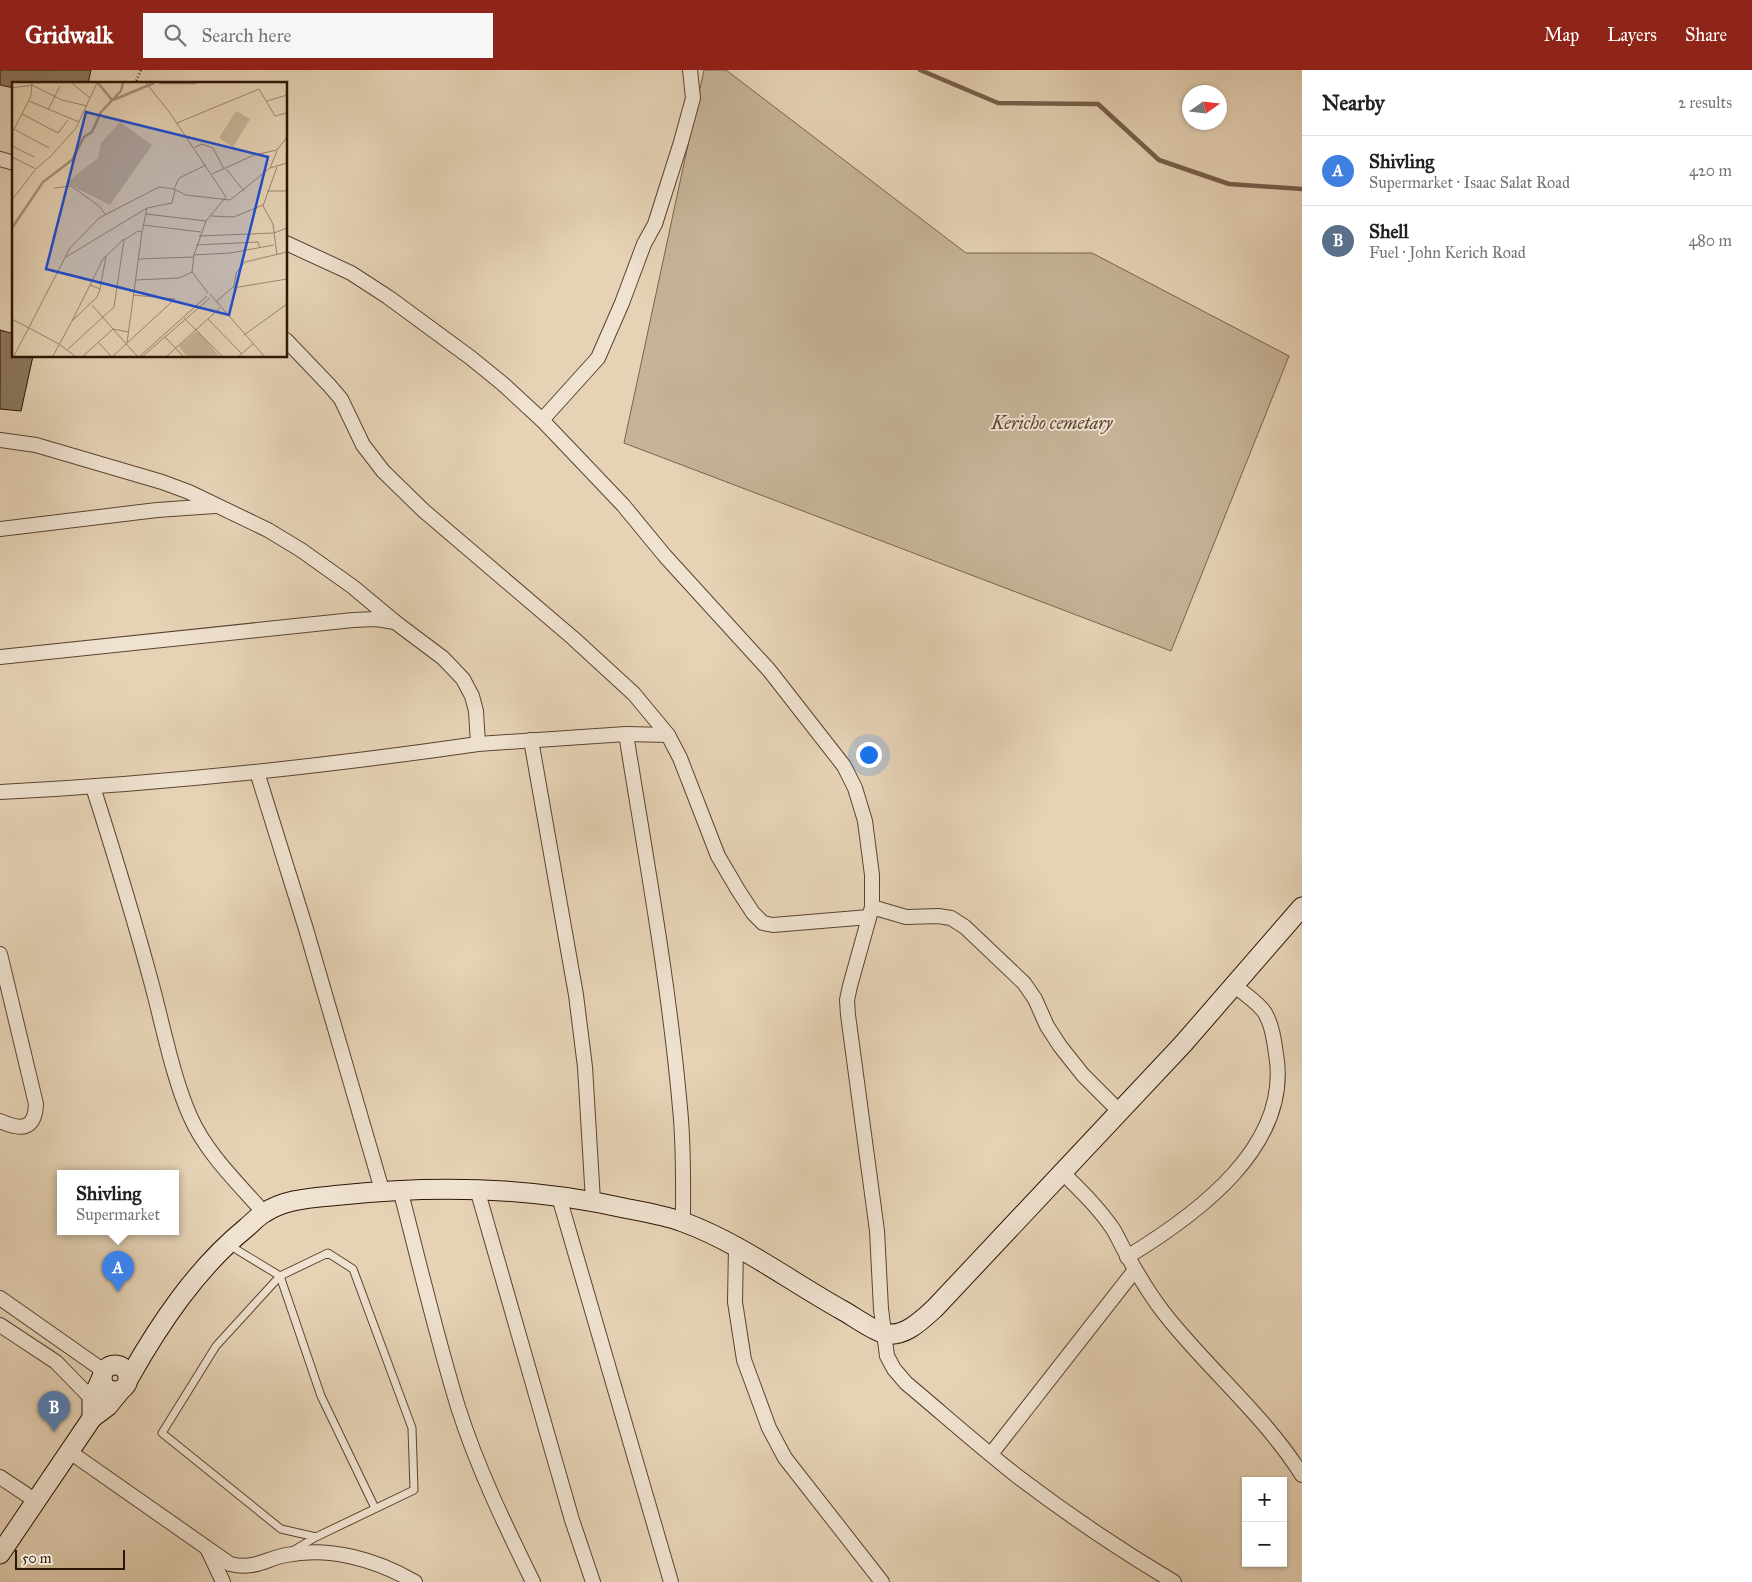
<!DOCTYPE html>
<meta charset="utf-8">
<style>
body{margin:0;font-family:"IM FELL Great Primer",serif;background:#f6f6f6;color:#202124}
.controls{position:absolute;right:15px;bottom:15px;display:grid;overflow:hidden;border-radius:0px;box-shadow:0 1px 4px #0004}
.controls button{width:45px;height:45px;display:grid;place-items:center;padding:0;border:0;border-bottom:1px solid #e0e0e0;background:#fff;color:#202124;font:25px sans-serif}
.compass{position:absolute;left:1182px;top:15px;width:45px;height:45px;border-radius:50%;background:#fff;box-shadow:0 1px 4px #0004;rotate:76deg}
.scale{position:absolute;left:15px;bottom:12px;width:110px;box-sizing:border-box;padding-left:5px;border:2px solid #2b1505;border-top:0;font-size:14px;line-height:18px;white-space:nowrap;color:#2b1505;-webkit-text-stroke:4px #efe2d0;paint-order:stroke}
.you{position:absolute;left:868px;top:684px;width:18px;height:18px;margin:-12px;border:4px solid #fff;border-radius:50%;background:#1a73e8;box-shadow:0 0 0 8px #1a73e833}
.badge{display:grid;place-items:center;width:32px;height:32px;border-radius:50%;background:#8f2418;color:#fff;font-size:16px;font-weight:700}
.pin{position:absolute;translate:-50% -41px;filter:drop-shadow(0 1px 2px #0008)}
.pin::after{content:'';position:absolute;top:26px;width:18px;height:15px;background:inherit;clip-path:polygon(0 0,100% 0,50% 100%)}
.popup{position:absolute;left:57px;top:1100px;width:122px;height:65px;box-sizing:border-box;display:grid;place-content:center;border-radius:0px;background:#fff;filter:drop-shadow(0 1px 4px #0005);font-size:16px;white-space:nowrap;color:#757577}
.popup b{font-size:19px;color:#202124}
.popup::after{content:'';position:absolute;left:50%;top:100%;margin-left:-10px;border:10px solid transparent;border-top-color:#fff}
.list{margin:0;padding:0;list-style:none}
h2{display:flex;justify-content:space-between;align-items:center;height:65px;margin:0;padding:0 20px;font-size:21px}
h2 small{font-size:16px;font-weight:400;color:#757577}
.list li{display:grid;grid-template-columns:32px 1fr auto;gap:15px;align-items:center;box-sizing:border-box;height:70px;padding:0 20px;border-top:1px solid #e0e0e0}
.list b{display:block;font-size:19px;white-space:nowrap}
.list p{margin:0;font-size:16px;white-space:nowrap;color:#757577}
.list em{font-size:16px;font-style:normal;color:#757577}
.icon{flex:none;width:28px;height:28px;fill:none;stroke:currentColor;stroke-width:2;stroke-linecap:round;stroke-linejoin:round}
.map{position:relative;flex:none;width:1302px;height:1512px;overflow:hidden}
header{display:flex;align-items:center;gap:30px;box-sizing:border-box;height:70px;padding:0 25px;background:#8f2418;color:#fff}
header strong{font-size:24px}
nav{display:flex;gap:28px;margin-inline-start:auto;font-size:18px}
.search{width:350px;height:45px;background:#f6f6f6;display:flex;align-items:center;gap:12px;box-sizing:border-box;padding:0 18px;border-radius:0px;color:#757577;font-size:19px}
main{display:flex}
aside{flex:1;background:#fff}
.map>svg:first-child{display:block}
.green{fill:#c6b398;stroke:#78644e}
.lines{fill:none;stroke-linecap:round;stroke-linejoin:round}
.stream{stroke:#75604b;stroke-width:4.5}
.building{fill:#8c7861;stroke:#2b1505}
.lane-casing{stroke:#5a4431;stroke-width:9}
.street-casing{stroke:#5a4431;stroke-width:16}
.secondary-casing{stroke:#2b1505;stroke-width:21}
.path{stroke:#2b1505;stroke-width:2.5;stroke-dasharray:1 2.5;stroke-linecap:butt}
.lane{stroke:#efe2d0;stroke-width:7}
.street{stroke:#efe2d0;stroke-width:14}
.secondary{stroke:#efe2d0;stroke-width:19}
.labels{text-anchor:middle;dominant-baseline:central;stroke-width:4;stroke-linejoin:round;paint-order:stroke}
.park-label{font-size:18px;font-style:italic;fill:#5a4431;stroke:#efe2d0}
.inset-river{fill:none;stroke:#a6927a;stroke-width:2.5}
.inset-road{fill:none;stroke:#9b876f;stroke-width:1}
.view{fill:#1d4ed8;fill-opacity:0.15;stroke:#1d4ed8;stroke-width:2.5}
.inset-edge{fill:none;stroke:#2b1505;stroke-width:2.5}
</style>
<header>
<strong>Gridwalk</strong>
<div class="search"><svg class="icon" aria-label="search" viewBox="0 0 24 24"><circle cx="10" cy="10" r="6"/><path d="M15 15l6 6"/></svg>Search here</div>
<nav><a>Map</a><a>Layers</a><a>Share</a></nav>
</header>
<main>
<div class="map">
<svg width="1302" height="1512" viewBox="0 0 1302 1512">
<rect width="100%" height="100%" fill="#e6d3b6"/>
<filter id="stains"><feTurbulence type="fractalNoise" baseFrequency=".004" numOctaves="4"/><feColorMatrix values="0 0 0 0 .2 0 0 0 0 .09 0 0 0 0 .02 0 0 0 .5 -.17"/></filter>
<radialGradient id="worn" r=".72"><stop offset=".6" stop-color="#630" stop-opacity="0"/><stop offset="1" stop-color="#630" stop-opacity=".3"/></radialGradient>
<polygon class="green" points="704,0 726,0 966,183 1092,183 1289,286 1171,581 624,373"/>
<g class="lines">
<polyline class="stream" points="920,0 998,33 1098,34 1159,90 1229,114 1302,119"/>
</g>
<g class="building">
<polygon points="0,0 91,0 88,14 14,14 14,18 0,15"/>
<polygon points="0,260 14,264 14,286 33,286 21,341 0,339"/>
</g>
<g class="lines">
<g class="lane-casing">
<g id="lane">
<polyline points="229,1175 280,1206 321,1326 375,1438"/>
<polyline points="294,1480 316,1467 414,1420 412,1358 353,1199 328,1183 280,1206 216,1276 162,1363 281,1459 316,1467"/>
</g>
</g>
<g class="street-casing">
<g id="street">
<polyline points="0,89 14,93"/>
<path d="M286 173 351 203 388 227 471 288 503 314 542 350 623 435 665 486 769 600 844 696 855 718 865 751 872 805V837L850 916 847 930 848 945 877 1161 881 1239 887 1286 894 1299 906 1313C943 1344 979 1376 1017 1406 1067 1444 1120 1480 1174 1512"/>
<polyline points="286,270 329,315 341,329 363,375 383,401 424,441 573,568 634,624 668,665"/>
<polyline points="542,350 598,288 622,233 644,174 655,154 681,72 693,28 690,0"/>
<polyline points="0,370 36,375 162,412 189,422 268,460 301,480 353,517 395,552"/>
<polyline points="0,459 157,440 215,436"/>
<path d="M0 587 353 550 376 549 395 552 443 588 463 609 472 626 476 641 478 674C319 697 160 714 0 722"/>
<path d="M626 664C646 789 669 913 680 1038 684 1076 683 1114 683 1152"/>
<polyline points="531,670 576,925 585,997 593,1131"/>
<polyline points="478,674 626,664 668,665 680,688 718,786 738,820 753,843 763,853 773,855 869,847"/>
<polyline points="257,702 306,859 382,1120"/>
<path d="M93 717C114 783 134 848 152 915 163 956 173 1008 190 1046 206 1083 238 1113 264 1143"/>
<polyline points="872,837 906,847 938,846 951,848 965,857 1024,913 1035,929 1047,956 1060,976 1083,1005 1119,1041"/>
<path d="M0 884 36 1034C35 1061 20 1060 0 1051"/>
<path d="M1062 1102C1080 1120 1098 1137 1113 1159 1118 1167 1122 1177 1127 1185 1138 1205 1150 1225 1164 1243 1207 1298 1265 1346 1302 1405"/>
<path d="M400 1119C419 1192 436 1265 458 1337 477 1397 505 1455 533 1512"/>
<polyline points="477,1119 572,1450 593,1512"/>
<polyline points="559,1127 671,1512"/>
<polyline points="736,1177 735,1232 744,1290 769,1358 785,1388 882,1512"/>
<path d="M1127 1187C1196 1145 1292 1076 1276 984 1274 970 1272 955 1265 943 1258 932 1244 924 1234 915"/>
<polyline points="0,1228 104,1301"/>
<polyline points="0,1255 56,1292 92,1329"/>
<path d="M70 1382 230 1494C255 1500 265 1489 286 1485 330 1476 377 1490 415 1512"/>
<polyline points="991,1384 1135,1200"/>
<polyline points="0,1407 36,1431"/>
<polyline points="208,1480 223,1512"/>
</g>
</g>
<g class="secondary-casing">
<g id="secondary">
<circle cx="115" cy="1308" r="13"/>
<path d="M129 1308C160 1253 197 1198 246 1158 252 1153 257 1147 264 1143 286 1128 315 1128 341 1125 435 1115 531 1117 624 1138 644 1142 664 1145 683 1152 740 1173 790 1211 842 1240 853 1246 872 1260 883 1263 903 1269 922 1250 935 1238L1183 974 1302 837"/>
<polyline points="92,1348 92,1329 102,1307"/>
<polyline points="0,1484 92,1348 108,1336 121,1320"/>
</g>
</g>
<polyline class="path" points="135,14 141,0"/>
<use href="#lane" class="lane"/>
<use href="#street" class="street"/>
<use href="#secondary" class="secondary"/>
</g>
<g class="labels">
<g class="park-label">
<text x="1052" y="353">Kericho cemetary</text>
</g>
</g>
<g transform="translate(12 12)">
<rect width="275" height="275" fill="#e6d3b6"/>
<path d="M224 29 238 37 221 65 207 56ZM108 40 140 63 98 123 54 101 86 76 89 61ZM183 250H187L207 274H174L167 264Z" fill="#c6b398"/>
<path class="inset-river" d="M86 1 100 18M147 1H184M147 1H184M101 18 142 1M0 146 31 100 60 78 72 55 80 50 89 30 109 9 111 1"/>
<path class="inset-road" d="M60 1 78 16M134 1 158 31 214 115 194 139 182 173 180 190 196 211M0 6 20 3 50 18 75 24M17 19 67 40M255 19 275 13M36 28 48 4M10 32 46 51 56 38M165 41 247 7 263 34 275 31M2 47 37 66M0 51 19 14 20 1M0 64 22 75M183 65 190 62 201 66 212 87M0 75 24 87 39 74 64 46 85 1M265 85 251 124 261 142 265 173M258 86 265 69M214 87 232 109M200 92 242 73 265 68 275 55M42 106 59 104 87 124 93 132M162 107 167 96 194 83M255 109H275M0 118 23 88M134 132 194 139M199 134 222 135 251 123M131 143 189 150M130 150 135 126 160 121 163 108M187 154 262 151 275 146M184 163 246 160 248 166M182 173 218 171 262 163M54 175 135 126M127 177 181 175M124 198 167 196 180 190M78 203 88 207 85 215 60 239ZM78 203 91 177 112 157M221 206 275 197M88 207 94 174M198 212 252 274M204 220 222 204 224 191 233 180 275 170M80 223 101 247 116 250M172 236 210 274M0 237 47 262 63 274M196 237 230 272M232 253 275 222M153 255 171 274M87 261 99 274M56 267 102 225 112 158 126 149 130 150 115 261M2 274 58 166 87 136 147 105 162 107 174 113 218 118 258 86 275 81M41 274 60 239M71 274 101 247 125 274M101 274 163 217 121 213M128 274 195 214M131 274 198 216M155 274 208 226M227 274 241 262"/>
<path class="view" d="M74 30 256 75 217 233 34 187Z"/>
<rect width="275" height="275" class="inset-edge"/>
</g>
<rect width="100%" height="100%" filter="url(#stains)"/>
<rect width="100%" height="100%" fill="url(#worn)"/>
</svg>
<div class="controls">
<button>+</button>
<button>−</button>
</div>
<svg class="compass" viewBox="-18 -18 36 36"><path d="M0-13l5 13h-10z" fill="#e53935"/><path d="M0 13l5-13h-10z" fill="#757577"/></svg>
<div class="scale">50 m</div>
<div class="you"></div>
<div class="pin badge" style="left:118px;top:1222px;background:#3f7fe0">A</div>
<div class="popup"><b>Shivling</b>Supermarket</div>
<div class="pin badge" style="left:54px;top:1362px;background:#5c6f8a">B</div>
</div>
<aside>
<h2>Nearby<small>2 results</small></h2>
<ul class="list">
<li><span class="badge" style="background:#3f7fe0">A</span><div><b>Shivling</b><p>Supermarket · Isaac Salat Road</p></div><em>420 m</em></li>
<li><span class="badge" style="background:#5c6f8a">B</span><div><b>Shell</b><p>Fuel · John Kerich Road</p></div><em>480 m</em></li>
</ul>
</aside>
</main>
